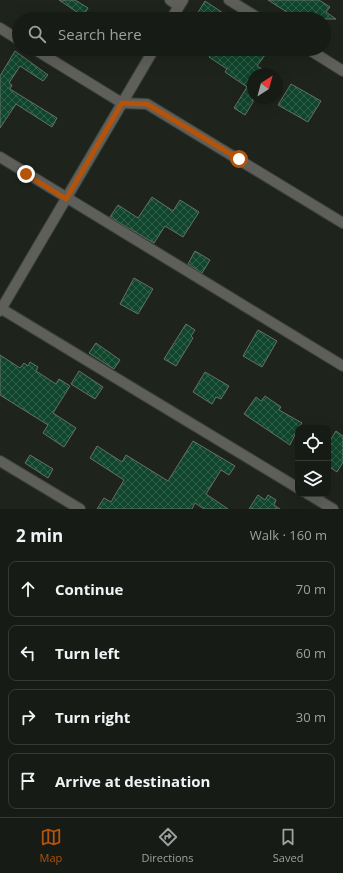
<!DOCTYPE html>
<meta charset="utf-8">
<style>
body{margin:0;font-family:"Open Sans",sans-serif;background:#232822;color:#f1f3f6}
.controls{position:absolute;right:12px;bottom:12px;display:grid;overflow:hidden;border-radius:8px;box-shadow:0 4px 16px #0002}
.controls button{width:36px;height:36px;display:grid;place-items:center;padding:0;border:0;border-bottom:1px solid #353934;background:#161b15;color:#f1f3f6;font:20px sans-serif}
.compass{position:absolute;left:247px;top:68px;width:36px;height:36px;border-radius:50%;background:#161b15;box-shadow:0 4px 16px #0002;rotate:36deg}
.stop{position:absolute;width:12px;height:12px;margin:-9px;border:3px solid #b45309;border-radius:50%;background:#fff}
.stop.end{background:#b45309;border-color:#fff;box-shadow:0 1px 4px #0008}
.list{margin:0;padding:0;list-style:none}
h2{display:flex;justify-content:space-between;align-items:center;height:52px;margin:0;padding:0 16px;font-size:17px}
h2 small{font-size:13px;font-weight:400;color:#9ea1a0}
.list li{display:grid;grid-template-columns:26px 1fr auto;gap:12px;align-items:center;box-sizing:border-box;height:56px;margin:0 8px 8px;padding:0 8px;border:1px solid #353934;border-radius:8px}
.list b{display:block;font-size:15px;white-space:nowrap}
.list em{font-size:13px;font-style:normal;color:#9ea1a0}
.icon{flex:none;width:22px;height:22px;fill:none;stroke:currentColor;stroke-width:2;stroke-linecap:round;stroke-linejoin:round}
.map{position:relative;flex:none;width:343px;height:509px;overflow:hidden}
.search{position:absolute;background:#161b15;box-shadow:0 4px 16px #0002;left:12px;right:12px;top:12px;height:44px;display:flex;align-items:center;gap:10px;box-sizing:border-box;padding:0 14px;border-radius:22px;color:#9ea1a0;font-size:15px}
.sheet{height:308px;background:#161b15}
nav{display:flex;justify-content:space-around;align-items:center;box-sizing:border-box;height:56px;border-top:1px solid #353934;background:#161b15;font-size:11px;color:#9ea1a0}
nav a{display:grid;justify-items:center;gap:2px}
nav .on{color:#b45309}
.map>svg:first-child{display:block}
.building{fill:url(#building-cross-hatch);stroke:#66706a}
.lines{fill:none;stroke-linecap:round;stroke-linejoin:round}
.minor-casing{stroke:#3b4139;stroke-width:12}
.minor{stroke:#5e5f5b;stroke-width:10}
.route{stroke:#b45309;stroke-width:5}
</style>
<div class="map">
<svg width="343" height="509" viewBox="0 0 343 509">
<defs>
<pattern id="building-cross-hatch" width="8" height="8" patternUnits="userSpaceOnUse"><rect width="8" height="8" fill="#10462c"/><path d="M0 0l8 8M0 8l8-8" fill="none" stroke="#32604a"/></pattern>
</defs>
<rect width="100%" height="100%" fill="#1e241c"/>
<g class="building">
<polygon points="59,0 75,0 88,8 83,16"/>
<polygon points="268,0 319,0 330,7 326,12 336,19 286,19 290,14"/>
<polygon points="205,1 232,19 194,19"/>
<polygon points="215,49 232,49 238,53 240,49 256,49 265,55 257,66 270,74 253,74 253,102 245,115 234,108 247,87 225,72 227,69 209,57"/>
<polygon points="15,51 48,75 43,81 20,66 9,83 12,85 10,89 57,118 52,127 16,104 0,128 0,76"/>
<polygon points="291,84 321,101 308,122 278,105"/>
<polygon points="152,197 173,211 180,200 199,212 183,237 165,226 154,243 110,217 118,205 138,218"/>
<polygon points="195,251 210,260 202,273 188,264"/>
<polygon points="134,278 153,289 138,314 120,304"/>
<polygon points="186,324 195,330 191,336 193,338 176,366 164,359"/>
<polygon points="258,330 277,341 262,367 243,356"/>
<polygon points="96,343 120,360 114,369 89,353"/>
<polygon points="0,355 20,368 24,363 28,366 30,362 38,367 36,371 56,384 59,379 70,386 53,413 76,428 64,447 43,433 48,425 0,395"/>
<polygon points="79,371 103,387 95,399 71,384"/>
<polygon points="205,372 229,386 221,399 216,397 212,404 193,392"/>
<polygon points="265,396 281,407 279,410 302,423 298,428 290,445 244,414 256,397 261,401"/>
<polygon points="336,431 343,436 343,462 337,472 328,466 328,444"/>
<polygon points="193,441 235,466 229,475 221,470 206,494 228,509 204,509 195,503 192,509 97,509 104,498 111,502 124,480 90,458 97,446 122,462 126,455 168,481"/>
<polygon points="30,455 53,469 48,478 25,463"/>
<polygon points="258,495 265,500 268,495 276,500 274,505 280,509 249,509"/>
</g>
<g class="lines">
<g class="minor-casing">
<g id="minor">
<polyline points="170,0 179,6"/>
<polyline points="229,0 260,19"/>
<polyline points="171,19 183,0"/>
<polyline points="0,28 19,40"/>
<polyline points="34,49 122,103 147,104 343,223"/>
<polyline points="308,49 343,71"/>
<polyline points="0,157 343,366"/>
<polyline points="0,308 298,488"/>
<polyline points="0,311 154,49"/>
<polyline points="0,461 80,509"/>
<polyline points="308,494 333,509"/>
</g>
</g>
<use href="#minor" class="minor"/>
</g>
<g class="lines">
<polyline class="route" points="26,174 66,199 122,103 147,104 239,159"/>
</g>
</svg>
<div class="controls">
<button><svg class="icon" aria-label="locate" viewBox="0 0 24 24"><circle cx="12" cy="12" r="6"/><path d="M12 2v4M12 18v4M2 12h4M18 12h4"/></svg></button>
<button><svg class="icon" aria-label="layers" viewBox="0 0 24 24"><path d="M12 4l9 5-9 5-9-5zM3 14l9 5 9-5"/></svg></button>
</div>
<svg class="compass" viewBox="-18 -18 36 36"><path d="M0-13l5 13h-10z" fill="#e53935"/><path d="M0 13l5-13h-10z" fill="#9ea1a0"/></svg>
<div class="stop" style="left:239px;top:159px"></div>
<div class="stop end" style="left:26px;top:174px"></div>
<div class="search"><svg class="icon" aria-label="search" viewBox="0 0 24 24"><circle cx="10" cy="10" r="6"/><path d="M15 15l6 6"/></svg>Search here</div>
</div>
<section class="sheet">
<h2>2 min<small>Walk · 160 m</small></h2>
<ul class="list">
<li><svg class="icon" aria-label="ahead" viewBox="0 0 24 24"><path d="M12 20V5M6 11l6-6 6 6"/></svg><div><b>Continue</b></div><em>70 m</em></li>
<li><svg class="icon" aria-label="left" viewBox="0 0 24 24"><path d="M17 20v-9H6M10 6l-5 5 5 5"/></svg><div><b>Turn left</b></div><em>60 m</em></li>
<li><svg class="icon" aria-label="right" viewBox="0 0 24 24"><path d="M7 20v-9h11M14 6l5 5-5 5"/></svg><div><b>Turn right</b></div><em>30 m</em></li>
<li><svg class="icon" aria-label="arrive" viewBox="0 0 24 24"><path d="M6 21V4h12l-3 4 3 4H6"/></svg><div><b>Arrive at destination</b></div></li>
</ul>
</section>
<nav>
<a class="on"><svg class="icon" aria-label="map" viewBox="0 0 24 24"><path d="M3 6l6-2 6 2 6-2v14l-6 2-6-2-6 2zM9 4v14M15 6v14"/></svg>Map</a>
<a><svg class="icon" aria-label="directions" viewBox="0 0 24 24"><path d="M12 3l9 9-9 9-9-9zM9 14v-3h6M13 9l2 2-2 2"/></svg>Directions</a>
<a><svg class="icon" aria-label="saved" viewBox="0 0 24 24"><path d="M7 4h10v16l-5-4-5 4z"/></svg>Saved</a>
</nav>
